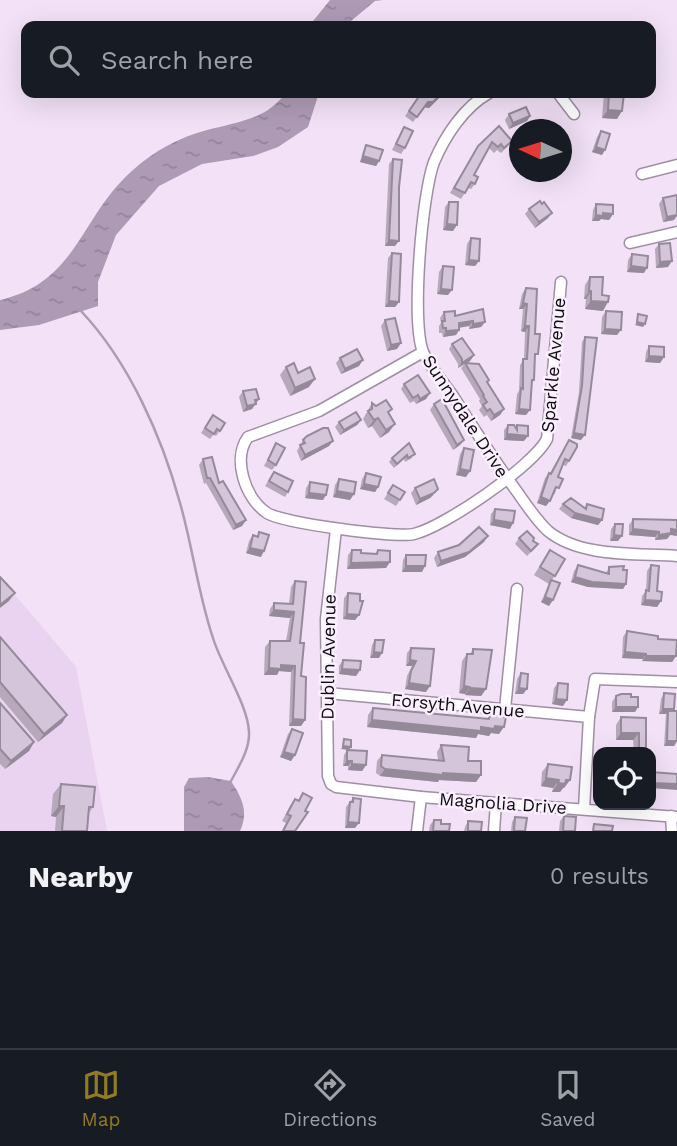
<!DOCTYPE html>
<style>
body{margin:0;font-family:"Work Sans",sans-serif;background:#20242c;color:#f1f3f6}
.controls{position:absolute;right:21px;bottom:21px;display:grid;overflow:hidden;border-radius:14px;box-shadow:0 7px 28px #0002}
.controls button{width:63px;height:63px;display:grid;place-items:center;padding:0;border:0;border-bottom:2px solid #363941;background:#171b24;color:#f1f3f6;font:35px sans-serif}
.compass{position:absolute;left:509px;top:119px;width:63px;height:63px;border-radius:50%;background:#171b24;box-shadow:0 7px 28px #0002;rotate:274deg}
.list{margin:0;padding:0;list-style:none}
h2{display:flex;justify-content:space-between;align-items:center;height:91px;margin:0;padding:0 28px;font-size:30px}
h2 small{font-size:23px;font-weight:400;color:#9ea1a6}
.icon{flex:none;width:38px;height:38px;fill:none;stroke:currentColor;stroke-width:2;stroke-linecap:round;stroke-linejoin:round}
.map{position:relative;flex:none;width:677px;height:831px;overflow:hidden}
.search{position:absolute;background:#171b24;box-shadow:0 7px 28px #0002;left:21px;right:21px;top:21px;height:77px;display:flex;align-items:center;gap:18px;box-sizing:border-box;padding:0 24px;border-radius:14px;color:#9ea1a6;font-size:26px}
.sheet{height:217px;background:#171b24}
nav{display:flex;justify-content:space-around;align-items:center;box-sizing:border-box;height:98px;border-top:2px solid #363941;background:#171b24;font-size:19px;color:#9ea1a6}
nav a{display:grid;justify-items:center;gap:4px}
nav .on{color:#927c22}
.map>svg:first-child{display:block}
.built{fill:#e9d3f0}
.water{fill:url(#water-ripples)}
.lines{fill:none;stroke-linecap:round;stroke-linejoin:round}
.stream{stroke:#ae9ab5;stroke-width:2.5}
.minor-casing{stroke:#9e8fa3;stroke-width:13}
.minor{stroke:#fff;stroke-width:10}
.wall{fill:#b7a9bb}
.shaded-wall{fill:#958a99}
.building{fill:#d5c5da;stroke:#958a99;stroke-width:2}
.labels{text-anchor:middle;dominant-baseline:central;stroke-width:5;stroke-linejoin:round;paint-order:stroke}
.street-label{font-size:18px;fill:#0e0910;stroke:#fbf1fe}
</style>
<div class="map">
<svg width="677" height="831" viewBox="0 0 677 831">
<defs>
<pattern id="water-ripples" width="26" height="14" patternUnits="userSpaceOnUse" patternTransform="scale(1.75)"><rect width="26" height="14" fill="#ae9ab5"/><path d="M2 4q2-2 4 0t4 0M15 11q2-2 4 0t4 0" fill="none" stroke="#94839b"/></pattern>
</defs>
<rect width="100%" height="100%" fill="#f2e1f7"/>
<polygon class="built" points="0,577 76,667 107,831 0,831"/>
<g class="water">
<polygon points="330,0 383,0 375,1 345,26 309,26"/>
<path d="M288 93H319L308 127 278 147 253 156 202 164 159 186 116 235 98 282V306L39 325 0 330V300C78 282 80 216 133 170 154 151 180 137 207 130 226 125 251 121 268 110 275 105 281 98 288 93Z"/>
<path d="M208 777 231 781C242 798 249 812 240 831H184V787L189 778Z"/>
</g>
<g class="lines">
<path class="stream" d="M81 311C129 362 162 437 180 503 193 548 198 594 213 638 221 665 248 705 249 732 250 749 239 766 231 781"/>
<g class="minor-casing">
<g id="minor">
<path d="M489 93C464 107 445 136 434 162 422 194 411 321 423 352 430 367 444 383 453 396 474 429 495 462 518 493 527 506 537 521 548 531 581 558 637 553 677 556"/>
<polyline points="558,93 574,114"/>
<polyline points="642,174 677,165"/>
<polyline points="630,243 677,232"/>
<path d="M423 352 319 411 248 437C232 459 245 498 267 513 282 523 395 538 414 534 444 527 533 466 547 439L561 282"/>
<polyline points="336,529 326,619 328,776 331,784 336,787 421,797 677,817"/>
<polyline points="327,693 589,717"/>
<polyline points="505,709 517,589"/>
<polyline points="584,809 589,717 595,679 677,682"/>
<polyline points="671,816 672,831"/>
<polyline points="417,831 421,797"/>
<polyline points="494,831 496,803"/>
</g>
</g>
<use href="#minor" class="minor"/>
</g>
<g class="wall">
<polygon points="427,93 444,93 429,108 424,107 413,122 405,116 420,95 423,97"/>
<polygon points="604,93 624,93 617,119 602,118"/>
<polygon points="509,114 530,116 527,121 509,129 505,120"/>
<polygon points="499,126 512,141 508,146 501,153 497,150 494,153 489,148 474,175 475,184 471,189 468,188 461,199 450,193 478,146"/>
<polygon points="404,127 405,148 401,154 392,150"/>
<polygon points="601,131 602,155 592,152 597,137"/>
<polygon points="366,145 379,161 376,166 360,162 363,151"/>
<polygon points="393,159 395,246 385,246 389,164"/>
<polygon points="677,195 677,216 674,220 663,222 659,204 663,198"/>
<polygon points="449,202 453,231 443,230 445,207"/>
<polygon points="596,204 613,214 609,220 601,219 599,221 592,221 593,210"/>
<polygon points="529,209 548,218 535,228 525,214"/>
<polygon points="471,238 479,261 475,266 465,265 467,244"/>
<polygon points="659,244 668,267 656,268 655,249"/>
<polygon points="392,253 399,302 395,307 385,307 388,258"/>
<polygon points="632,254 644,273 627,272 628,260"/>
<polygon points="443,266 448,295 437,294 439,272"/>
<polygon points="590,277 602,295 603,311 585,309 586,299 584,299 585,285"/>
<polygon points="526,288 535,360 534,380 532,383 526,415 515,414 517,394 519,391 520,365 524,359 525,332 521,331 523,309 519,309 522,294"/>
<polygon points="606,311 617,335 601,334 602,317"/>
<polygon points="444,312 455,316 485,322 481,327 469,329 469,326 459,328 459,330 456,335 443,337 442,333 439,333 439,326 441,323 440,318"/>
<polygon points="385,320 397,349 387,351 381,326"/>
<polygon points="585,337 581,440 571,438 579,392 582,342"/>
<polygon points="452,344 474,355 470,361 467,363 487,383 504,409 500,415 491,421 487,415 484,417 479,410 482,406 479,401 480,399 461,368 464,365 458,368 458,364 449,349"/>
<polygon points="649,346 664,357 660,363 645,362 646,352"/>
<polygon points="340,358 359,366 341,374 336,363"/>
<polygon points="286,367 298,373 309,387 290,396 280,375"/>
<polygon points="404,384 430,393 426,399 416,404 414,401 410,403 401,389"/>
<polygon points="243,391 256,403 252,409 243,412 239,397"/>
<polygon points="372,403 389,413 389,432 380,438 372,426 368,428 363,419"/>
<polygon points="434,404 464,440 460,445 453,450 430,410"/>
<polygon points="213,415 225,423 216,436 214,434 210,439 201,433"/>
<polygon points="361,420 357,425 340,435 335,427 339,422"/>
<polygon points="508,425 515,428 517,425 524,441 504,440 504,430"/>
<polygon points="303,440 329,446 301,461 297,451"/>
<polygon points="569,440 569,461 566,466 563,465 558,477 555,494 553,493 546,506 537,503 545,478 549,473 550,473"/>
<polygon points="276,443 276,465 272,470 264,466"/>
<polygon points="409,443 412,458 405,462 404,459 394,468 389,462 392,458"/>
<polygon points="464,448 466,477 456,475 460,454"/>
<polygon points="203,459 246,520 242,526 233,530 206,483 204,484 199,465"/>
<polygon points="274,472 288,492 285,497 265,486"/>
<polygon points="366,473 378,487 375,492 360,489 362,479"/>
<polygon points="339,479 350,500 333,497 335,485"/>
<polygon points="310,482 323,500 305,498 306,488"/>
<polygon points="393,485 405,492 396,506 384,499"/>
<polygon points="415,488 434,495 430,498 416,505 411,493"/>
<polygon points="563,504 584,508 587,504 602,520 598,525 571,518 559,509"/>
<polygon points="495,509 510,529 490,525 491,514"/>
<polygon points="633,519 670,535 667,539 655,540 655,537 629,535 629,525"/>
<polygon points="615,524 618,541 610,541 611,529"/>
<polygon points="259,532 261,557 246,553 249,541 253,535 257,536"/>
<polygon points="519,538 533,541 538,544 534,549 527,556 515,544"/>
<polygon points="484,542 465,557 437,567 434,558 438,552"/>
<polygon points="352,550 361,553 375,554 378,550 386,568 347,569 348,555"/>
<polygon points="550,550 565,559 552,580 549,606 541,602 549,584 534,575"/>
<polygon points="406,555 422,572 402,572 403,560"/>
<polygon points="578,565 606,573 609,567 623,570 626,584 623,589 588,587 571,582 574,571"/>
<polygon points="651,565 661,601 657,607 641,605 642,596 646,591 647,571"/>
<polygon points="295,581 301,676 305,720 301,726 289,726 291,672 279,671 277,675 264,675 265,647 270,641 286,641 290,618 269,616 270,609 274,603 289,604 291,587"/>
<polygon points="348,593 360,601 359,615 355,620 343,619 344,598"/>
<polygon points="627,631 658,639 676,656 672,662 642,661 643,659 622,658 623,637"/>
<polygon points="0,637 67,715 62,723 38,742 0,697"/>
<polygon points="375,640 379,658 370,658 372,645"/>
<polygon points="411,648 426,692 405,689 407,676 412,666 406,666 407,653"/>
<polygon points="473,649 486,689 481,696 465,695 465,694 459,693 462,661 467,654 470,654"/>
<polygon points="343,660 360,670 356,676 339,674 339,666"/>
<polygon points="521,673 527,689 523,694 515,694 517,679"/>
<polygon points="558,683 563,706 552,704 554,688"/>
<polygon points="664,693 673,711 677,741 674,746 664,746 666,714 659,714 661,699"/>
<polygon points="616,696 631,697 638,707 635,712 612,712 612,702"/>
<polygon points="0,703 34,742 29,751 5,769 0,764"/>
<polygon points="373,708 487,719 490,714 499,734 491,733 489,736 478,734 476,738 367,727 368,715"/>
<polygon points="621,717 646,718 643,752 634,752 633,740 616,740 616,725"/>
<polygon points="292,729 295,755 291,761 280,757 288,734"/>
<polygon points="441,745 468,761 481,775 476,782 439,780 438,782 380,776 376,773 377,761 382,755 438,760 437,752"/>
<polygon points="347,750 366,765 362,771 348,770 348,766 343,766 344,755"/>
<polygon points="548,764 570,780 564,788 563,788 560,792 552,792 553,788 541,786 542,772"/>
<polygon points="61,784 93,807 89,813 87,831 55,831 56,817 51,816 53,794"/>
<polygon points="303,793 295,831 282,831 286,823 282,821 290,806 295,799 298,800"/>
<polygon points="353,798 355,828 345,828 346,807"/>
<polygon points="564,816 575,831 559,831 560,821"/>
<polygon points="515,817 525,831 511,831 512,822"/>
<polygon points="434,820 441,824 449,831 429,831 430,825"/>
<polygon points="468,821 481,831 464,831 465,827"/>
</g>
<g class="shaded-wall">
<polygon points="442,93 444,93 429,108 424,107 413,122 428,102"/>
<polygon points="608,110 622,111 617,119 602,118"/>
<polygon points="530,116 527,121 509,129 513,123"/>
<polygon points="596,147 605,150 602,155 592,152"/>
<polygon points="363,156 379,161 376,166 360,162"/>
<polygon points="552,213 548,218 535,228 539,222"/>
<polygon points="603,213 613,214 609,220 601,219 599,221 592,221 596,215"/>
<polygon points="677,215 674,220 663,222 667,217"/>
<polygon points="447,224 457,225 453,231 443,230"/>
<polygon points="389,240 399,241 395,246 385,246"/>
<polygon points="469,260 479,261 475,266 465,265"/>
<polygon points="672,261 668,267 656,268 660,262"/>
<polygon points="631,266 647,268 644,273 627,272"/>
<polygon points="441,289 452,290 448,295 437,294"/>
<polygon points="589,291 591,291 586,299 584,299"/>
<polygon points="389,301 399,302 395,307 385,307"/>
<polygon points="591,301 608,302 603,311 585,309"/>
<polygon points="523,303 527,304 523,309 519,309"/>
<polygon points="473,321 469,326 455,328 459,323"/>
<polygon points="485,322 481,327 469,329 473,324"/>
<polygon points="637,322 645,324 643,327 635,325"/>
<polygon points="525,326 529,326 525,332 521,331"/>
<polygon points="605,329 621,330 617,335 601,334"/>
<polygon points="459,330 456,335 443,337 446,331"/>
<polygon points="401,343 397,349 387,351 391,345"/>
<polygon points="474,355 470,361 466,364 465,363 458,368 462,363"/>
<polygon points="649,356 664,357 660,363 645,362"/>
<polygon points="363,360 359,366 341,374 345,369"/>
<polygon points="315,379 309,387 290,396 295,388"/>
<polygon points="430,393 426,399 416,404 420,399"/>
<polygon points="259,399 252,409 243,412 247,406 255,400"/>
<polygon points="504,409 500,415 491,421 494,415"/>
<polygon points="519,409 530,410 526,415 515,414"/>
<polygon points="378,418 372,426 368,428 374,420"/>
<polygon points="361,420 357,425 340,435 344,430"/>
<polygon points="395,424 389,432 380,438 386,430"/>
<polygon points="574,433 585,435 581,440 571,438"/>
<polygon points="507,434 528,436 524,441 504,440"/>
<polygon points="464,440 460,445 453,450 457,445"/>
<polygon points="333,441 329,446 301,461 305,455"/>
<polygon points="460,469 470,471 466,477 456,475"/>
<polygon points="364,484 378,487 375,492 360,489"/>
<polygon points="438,489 430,498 416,505 420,499"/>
<polygon points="337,491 354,494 350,500 333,497"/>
<polygon points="309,493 326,495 323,500 305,498"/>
<polygon points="541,497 550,501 546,506 537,503"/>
<polygon points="575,513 602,520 598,525 571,518"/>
<polygon points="246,520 242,526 233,530 236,525"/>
<polygon points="494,520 513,523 510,529 490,525"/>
<polygon points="633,529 659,532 655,537 629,535"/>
<polygon points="671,529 677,530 677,536 670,535 667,539 655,540 659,535"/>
<polygon points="614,535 622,536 618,541 610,541"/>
<polygon points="488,536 484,542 465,557 437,567 441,561"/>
<polygon points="250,548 264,551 261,557 246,553"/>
<polygon points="390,562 386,568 347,569 351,563"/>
<polygon points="406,566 425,566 422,572 402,572"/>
<polygon points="575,577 626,584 623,589 588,587 571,582"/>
<polygon points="15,593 9,601 0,608 0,605"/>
<polygon points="545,597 553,600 549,606 541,602"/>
<polygon points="645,600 661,601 657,607 641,605"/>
<polygon points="274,610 294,612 290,618 269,616"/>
<polygon points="347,614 359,615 355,620 343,619"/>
<polygon points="374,652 382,653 379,658 370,658"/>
<polygon points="625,652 646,654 643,659 622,658"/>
<polygon points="646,656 676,656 672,662 642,661"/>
<polygon points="410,660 416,661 412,666 406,666"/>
<polygon points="281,665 295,666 291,672 279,671 277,675 264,675 269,668"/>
<polygon points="342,669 360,670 356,676 339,674"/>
<polygon points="409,683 430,686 426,692 405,689"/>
<polygon points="464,686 470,687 465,694 459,693"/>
<polygon points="470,688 486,689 481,696 465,695"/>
<polygon points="519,688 527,689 523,694 515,694"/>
<polygon points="556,699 567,700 563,706 552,704"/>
<polygon points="616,707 638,707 635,712 612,712"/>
<polygon points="663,709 674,709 670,715 668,711 666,714 659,714"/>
<polygon points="67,715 62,723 38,742 44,734"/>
<polygon points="293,719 305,720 301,726 289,726"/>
<polygon points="372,720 481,727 495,726 504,727 499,734 491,733 489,736 478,734 476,738 367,727"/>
<polygon points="621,733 639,733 633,740 616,740"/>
<polygon points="667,741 677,741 674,746 664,746"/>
<polygon points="34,742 29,751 5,769 11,761"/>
<polygon points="343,746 351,747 349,750 341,749"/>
<polygon points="639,748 646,748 643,752 636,752"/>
<polygon points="284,752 295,755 291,761 280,757"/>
<polygon points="347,761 352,761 348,766 343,766"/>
<polygon points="352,764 366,765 362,771 348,770"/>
<polygon points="385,769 443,773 481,775 476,782 439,780 438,782 380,776"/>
<polygon points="546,778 559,780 553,788 541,786"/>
<polygon points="566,780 570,780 564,788 563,788 560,792 552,792 558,783"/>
<polygon points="651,783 677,784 677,790 651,788"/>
<polygon points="59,806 64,806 56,817 51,816"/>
<polygon points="348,822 359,823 355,828 345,828"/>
</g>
<g class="building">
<polygon points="427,93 442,93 433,102 428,102 417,117 409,111 420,95 423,97"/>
<polygon points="609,93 624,93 622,111 608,110"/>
<polygon points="526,107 530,116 513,123 509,114"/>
<polygon points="541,120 555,126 554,130 537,130"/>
<polygon points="499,126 512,141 504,148 501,144 498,147 492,142 474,175 478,177 475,184 471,182 465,193 454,188 478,146"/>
<polygon points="404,127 413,131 405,148 396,144"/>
<polygon points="601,131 610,134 605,150 596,147"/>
<polygon points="366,145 383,150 379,161 363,156"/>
<polygon points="393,159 402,160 399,187 399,241 389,240"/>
<polygon points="677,195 677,215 667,217 663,198"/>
<polygon points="540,201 542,204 544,202 552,213 539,222 529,209"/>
<polygon points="449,202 458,202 457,225 447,224"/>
<polygon points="596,204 613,205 613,214 603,213 603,216 596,215"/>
<polygon points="471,238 480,239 479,261 469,260"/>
<polygon points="670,243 672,261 660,262 659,244"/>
<polygon points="392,253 401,254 399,302 389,301"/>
<polygon points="632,254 648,256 647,268 631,266"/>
<polygon points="443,266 454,267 452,290 441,289"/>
<polygon points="590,277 603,277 602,295 609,296 608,302 591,301 591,291 589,291"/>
<polygon points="526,288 537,289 535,334 540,334 538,354 535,354 534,380 532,380 530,410 519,409 521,388 523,389 523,359 527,359 529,326 525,326 527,304 523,303"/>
<polygon points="483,309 485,322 473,324 473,321 459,323 459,330 446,331 446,328 443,328 442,321 445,321 444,312 455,311 455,316"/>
<polygon points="606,311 622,312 621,330 605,329"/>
<polygon points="638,314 647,316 645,324 637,322"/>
<polygon points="395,318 401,343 391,345 385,320"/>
<polygon points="585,337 597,338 585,435 574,433 582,386"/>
<polygon points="462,338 474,355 462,363 462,359 452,344"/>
<polygon points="649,346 664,347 664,357 649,356"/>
<polygon points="357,349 363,360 345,369 340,358"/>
<polygon points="294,363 298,373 310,367 315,379 295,388 286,367"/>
<polygon points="465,363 479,364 489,380 487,382 504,409 494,415 490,409 487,411 483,405 487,402 483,396 484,395"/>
<polygon points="418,375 430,393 420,399 418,395 413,398 404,384"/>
<polygon points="256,389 259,399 255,400 256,404 247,406 243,391"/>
<polygon points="442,399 464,440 457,445 434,404"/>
<polygon points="386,400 392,409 388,412 395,424 386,430 378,418 374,420 368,411 372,409 372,403 376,406"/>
<polygon points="356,412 361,420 344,430 339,422"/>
<polygon points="213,415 225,423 220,431 217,429 214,434 205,428"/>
<polygon points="508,425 514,425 517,430 517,425 528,426 528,436 507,434"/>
<polygon points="323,428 328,428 333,441 305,455 300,445 305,443 303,440 307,436"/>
<polygon points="569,440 577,444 577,447 569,461 565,459 558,477 563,479 559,488 556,487 550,501 541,497 549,473 551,474"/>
<polygon points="276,443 285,448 276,465 268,460"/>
<polygon points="409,443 415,454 408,458 407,455 397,464 392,458"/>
<polygon points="464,448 474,450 470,471 460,469"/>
<polygon points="212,457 219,483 223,481 246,520 236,525 210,478 207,478 203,459"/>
<polygon points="274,472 293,481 288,492 269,481"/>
<polygon points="366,473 381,477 378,487 364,484"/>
<polygon points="339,479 356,482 354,494 337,491"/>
<polygon points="434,479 438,489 434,493 420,499 415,488"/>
<polygon points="310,482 328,485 326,495 309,493"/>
<polygon points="393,485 405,492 400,500 388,493"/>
<polygon points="571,498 586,509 587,504 604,509 602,520 575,513 563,504"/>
<polygon points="495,509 515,511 513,523 494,520"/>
<polygon points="633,519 677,520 677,530 671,529 671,533 659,535 659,532 633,529"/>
<polygon points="615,524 623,524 622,536 614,535"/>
<polygon points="479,527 488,536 469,552 441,561 438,552 459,545"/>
<polygon points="527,531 534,538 533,541 538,544 531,551 519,538"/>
<polygon points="259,532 269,535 264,551 250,548 253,535 258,537"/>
<polygon points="352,550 361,550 361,553 377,554 378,550 390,551 390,562 351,563"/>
<polygon points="550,550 565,559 555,576 540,567"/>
<polygon points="406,555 426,555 425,566 406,566"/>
<polygon points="578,565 609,574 609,567 624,566 623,570 627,570 626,584 592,582 575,577"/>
<polygon points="651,565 659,566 657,591 662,592 661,601 645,600 646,590 649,591"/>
<polygon points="0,577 15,593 0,605"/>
<polygon points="551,580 560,583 553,600 545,597"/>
<polygon points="295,581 306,582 300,643 304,643 301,676 306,677 305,720 293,719 295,666 281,665 281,669 269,668 270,641 290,641 294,612 274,610 274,603 293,604"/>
<polygon points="348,593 360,594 360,601 363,601 359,615 347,614"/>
<polygon points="627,631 658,636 658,639 677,640 676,656 646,656 646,654 625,652"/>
<polygon points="0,637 67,715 44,734 0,682"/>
<polygon points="375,640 384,640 382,653 374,652"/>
<polygon points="411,648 434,649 430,686 409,683 411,671 416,661 410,660"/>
<polygon points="473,649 492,650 486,689 470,688 470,687 464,686 467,654 473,654"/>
<polygon points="343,660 361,661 360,670 342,669"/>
<polygon points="521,673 528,674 527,689 519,688"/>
<polygon points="558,683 568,684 567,700 556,699"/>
<polygon points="664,693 675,694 674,709 663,709"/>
<polygon points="621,694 631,694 631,697 638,697 638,707 616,707 616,696"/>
<polygon points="0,703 34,742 11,761 0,749"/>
<polygon points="373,708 489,719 490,714 506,717 504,727 495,726 494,729 481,727 481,731 372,720"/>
<polygon points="668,711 677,711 677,741 667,741"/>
<polygon points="621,717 646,718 646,748 639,748 639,733 621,733"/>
<polygon points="292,729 303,733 295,755 284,752"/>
<polygon points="344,739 351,740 351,747 343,746"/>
<polygon points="441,745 469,747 468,761 481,761 481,775 443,773 443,775 385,769 381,766 382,755 444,761"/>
<polygon points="347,750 367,751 366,765 352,764 352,761 347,761"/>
<polygon points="548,764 572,767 570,780 566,780 565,784 558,783 559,780 546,778"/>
<polygon points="651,772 677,774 677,784 651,783"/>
<polygon points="61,784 95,787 93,807 89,807 87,831 62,831 64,806 59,806"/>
<polygon points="303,793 312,798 305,811 308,812 295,831 283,831 291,816 287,814 295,799 299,801"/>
<polygon points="353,798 361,799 359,823 348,822 350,802 353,802"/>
<polygon points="564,816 576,817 575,831 563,831"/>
<polygon points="515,817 527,818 525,831 514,831"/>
<polygon points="434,820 441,820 441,824 450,824 449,831 433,831"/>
<polygon points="468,821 482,822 481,831 468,831"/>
<polygon points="594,824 613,826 612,831 593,831"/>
</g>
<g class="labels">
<g class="street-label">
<text transform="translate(553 365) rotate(-85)">Sparkle Avenue</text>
<text transform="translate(466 416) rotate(57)">Sunnydale Drive</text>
<text transform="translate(328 657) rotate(-89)">Dublin Avenue</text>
<text transform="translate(458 705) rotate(5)">Forsyth Avenue</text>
<text transform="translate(503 803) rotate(4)">Magnolia Drive</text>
</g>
</g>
</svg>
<div class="controls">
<button><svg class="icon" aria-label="locate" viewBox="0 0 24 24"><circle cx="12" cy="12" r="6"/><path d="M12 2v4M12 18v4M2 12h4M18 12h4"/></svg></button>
</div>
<svg class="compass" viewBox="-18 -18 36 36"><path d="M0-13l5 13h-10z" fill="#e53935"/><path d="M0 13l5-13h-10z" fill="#9ea1a6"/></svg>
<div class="search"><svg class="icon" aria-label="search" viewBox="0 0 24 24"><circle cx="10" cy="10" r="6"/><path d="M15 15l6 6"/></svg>Search here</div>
</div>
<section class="sheet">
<h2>Nearby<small>0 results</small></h2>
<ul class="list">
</ul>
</section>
<nav>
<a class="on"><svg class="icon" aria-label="map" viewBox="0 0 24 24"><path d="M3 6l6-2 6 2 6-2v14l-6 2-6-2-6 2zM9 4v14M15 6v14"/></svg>Map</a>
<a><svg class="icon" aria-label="directions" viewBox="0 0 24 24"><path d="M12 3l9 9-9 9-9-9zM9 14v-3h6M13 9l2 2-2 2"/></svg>Directions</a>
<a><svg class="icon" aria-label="saved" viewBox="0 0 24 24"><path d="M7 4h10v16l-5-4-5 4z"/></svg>Saved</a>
</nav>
